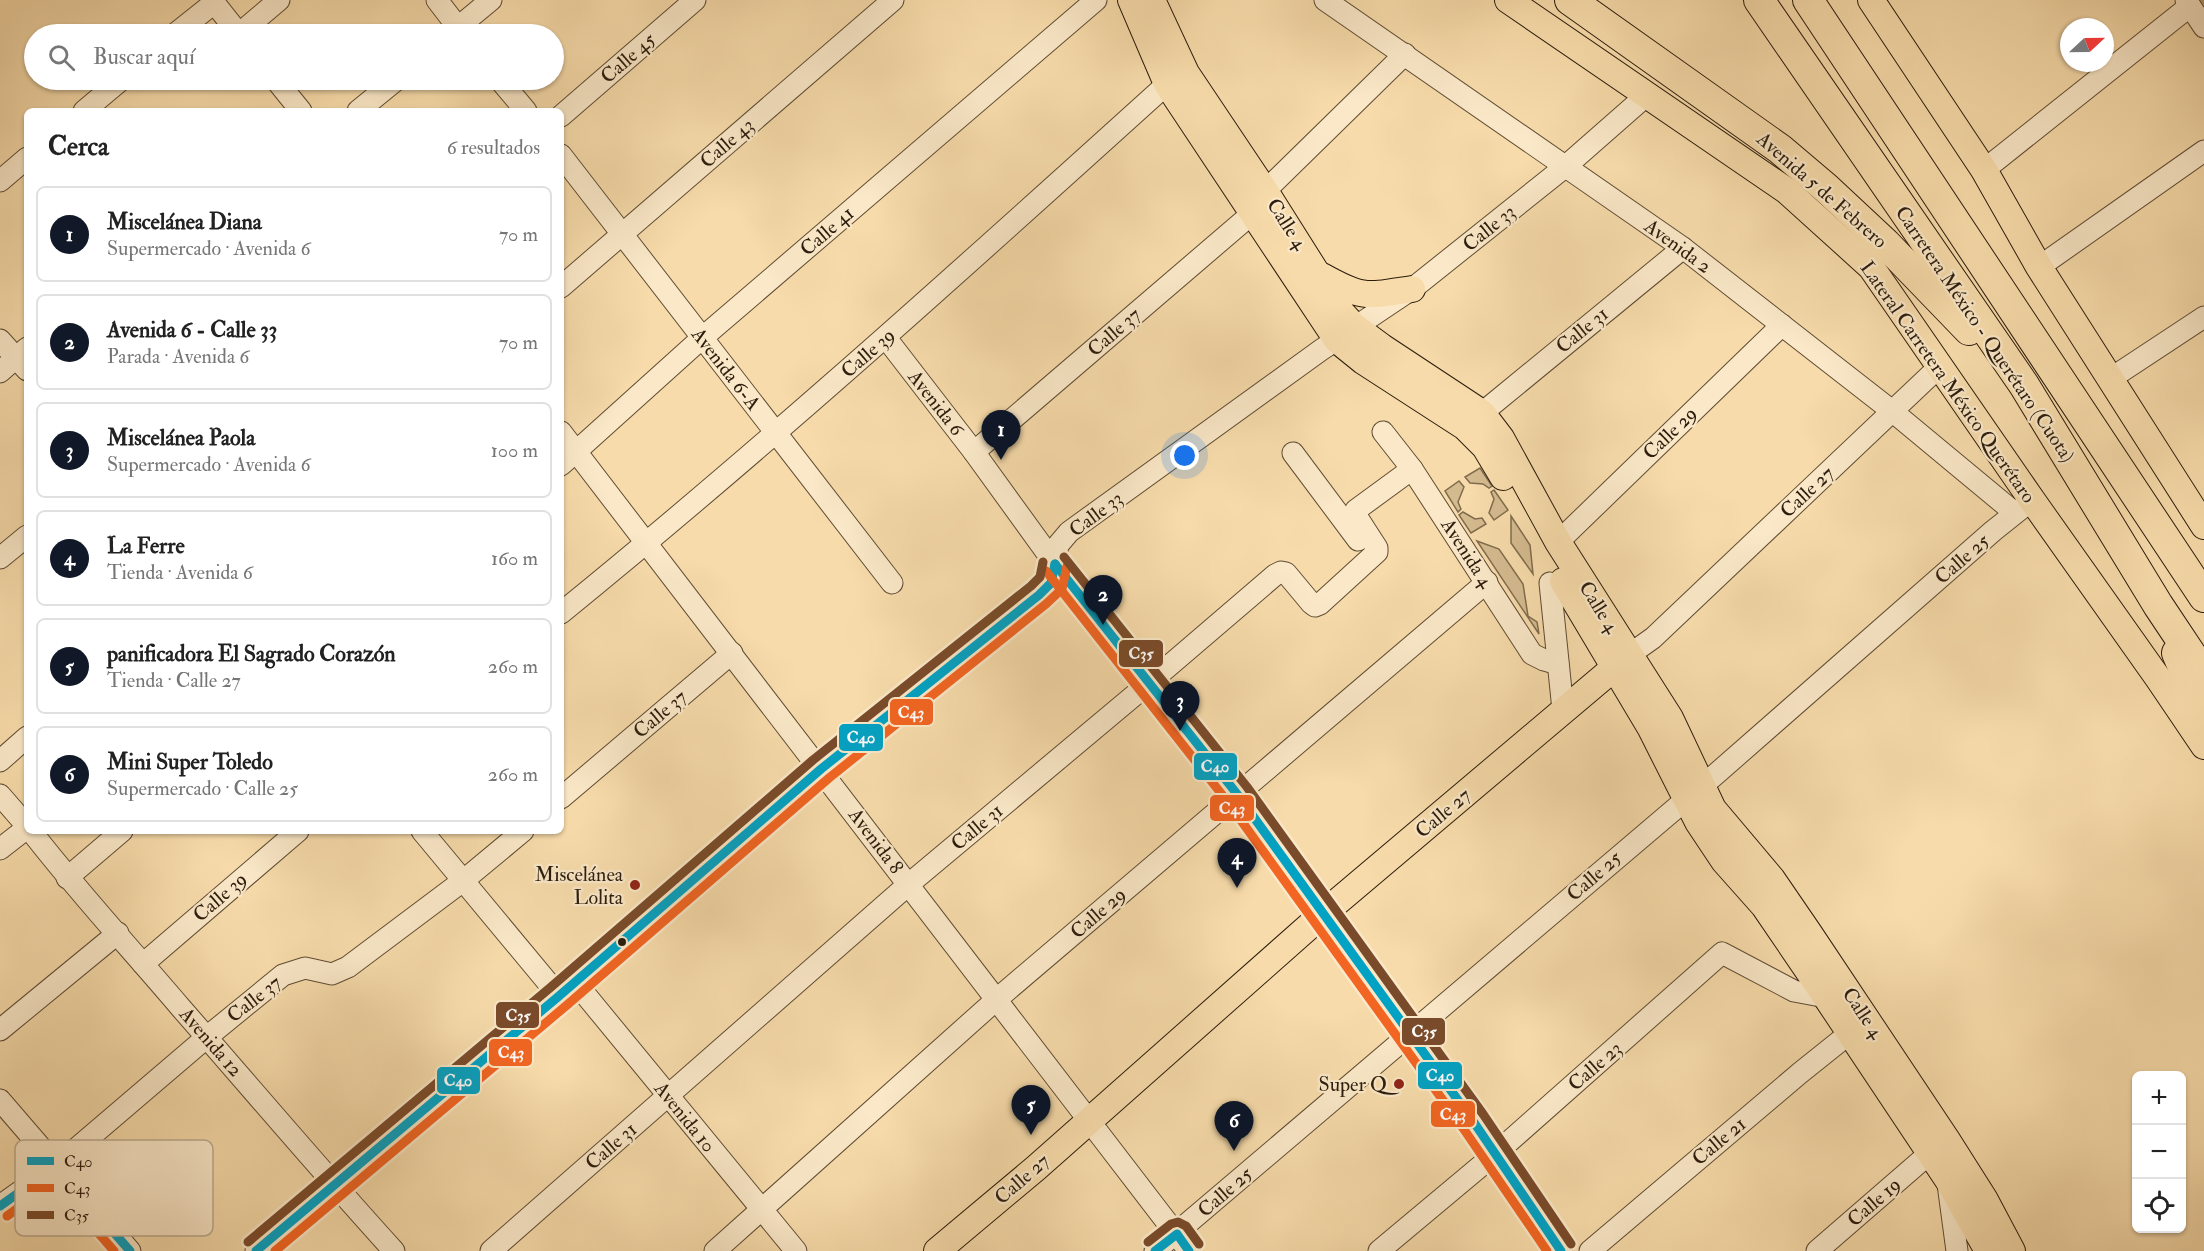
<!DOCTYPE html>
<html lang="es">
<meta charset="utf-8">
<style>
body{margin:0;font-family:"IM FELL Double Pica",serif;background:#f6f6f6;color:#222}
.controls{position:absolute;right:18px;bottom:18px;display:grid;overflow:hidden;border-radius:9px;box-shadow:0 2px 4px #0004}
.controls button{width:54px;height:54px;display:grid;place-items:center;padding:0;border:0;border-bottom:2px solid #e0e0e0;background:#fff;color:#222;font:30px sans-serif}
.compass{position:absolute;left:2060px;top:18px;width:54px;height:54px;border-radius:50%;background:#fff;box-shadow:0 2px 4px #0004;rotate:68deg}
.you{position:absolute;left:1185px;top:456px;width:21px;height:21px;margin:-15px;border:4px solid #fff;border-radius:50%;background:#1a73e8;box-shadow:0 0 0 9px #1a73e833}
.badge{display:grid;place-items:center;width:39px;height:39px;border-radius:50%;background:#111827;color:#fff;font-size:20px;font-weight:700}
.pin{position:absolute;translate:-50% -50px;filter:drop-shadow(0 2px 3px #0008)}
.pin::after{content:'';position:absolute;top:32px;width:21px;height:18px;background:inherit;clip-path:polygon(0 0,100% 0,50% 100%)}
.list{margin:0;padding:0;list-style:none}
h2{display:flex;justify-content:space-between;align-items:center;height:78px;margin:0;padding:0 24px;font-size:26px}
h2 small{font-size:20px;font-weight:400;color:#767676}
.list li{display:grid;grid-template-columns:39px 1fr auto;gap:18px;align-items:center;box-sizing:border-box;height:96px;margin:0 12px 12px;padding:0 12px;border:2px solid #e0e0e0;border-radius:9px}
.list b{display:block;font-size:22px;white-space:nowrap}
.list p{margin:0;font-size:20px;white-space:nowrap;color:#767676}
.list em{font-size:20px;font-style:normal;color:#767676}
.icon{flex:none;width:33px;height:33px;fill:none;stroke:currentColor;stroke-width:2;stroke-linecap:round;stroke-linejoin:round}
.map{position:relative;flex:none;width:2204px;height:1251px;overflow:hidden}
.search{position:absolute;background:#fff;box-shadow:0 2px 4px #0004;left:24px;top:24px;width:540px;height:66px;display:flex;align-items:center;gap:15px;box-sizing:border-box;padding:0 21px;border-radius:33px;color:#767676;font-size:22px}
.panel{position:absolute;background:#fff;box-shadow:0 2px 4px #0004;left:24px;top:108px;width:540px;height:726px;border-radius:9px}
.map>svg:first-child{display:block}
.green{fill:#d4bb8f;stroke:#806c4e;stroke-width:1.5}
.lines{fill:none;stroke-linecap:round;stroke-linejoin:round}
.canal{stroke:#b29a75;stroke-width:18}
.minor-casing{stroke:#5f4c34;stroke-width:23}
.major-casing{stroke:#2c1c0d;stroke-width:28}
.highway-casing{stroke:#2c1c0d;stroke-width:32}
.minor{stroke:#fae8c8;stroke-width:21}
.major{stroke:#f7dbaa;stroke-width:26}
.highway{stroke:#f7dbaa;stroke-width:30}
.bus-1-casing{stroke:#fae8c8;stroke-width:14}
.bus-2-casing{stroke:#fae8c8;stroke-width:14}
.bus-3-casing{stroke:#fae8c8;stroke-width:14}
.bus-1{stroke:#02a2c4;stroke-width:9}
.bus-2{stroke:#f26522;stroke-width:9}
.bus-3{stroke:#7a4b2a;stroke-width:9}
.poi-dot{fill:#8f2418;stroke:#fae8c8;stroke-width:2}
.bus-dot{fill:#2c1c0d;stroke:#fae8c8;stroke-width:2}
.labels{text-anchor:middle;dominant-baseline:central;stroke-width:4.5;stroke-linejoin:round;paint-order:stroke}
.street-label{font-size:20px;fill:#2c1c0d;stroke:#fae8c8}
.poi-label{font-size:20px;fill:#2c1c0d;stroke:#fae8c8;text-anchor:end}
.key{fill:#fae8c8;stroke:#bcab90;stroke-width:1.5}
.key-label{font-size:16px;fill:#2c1c0d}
.line-badge{stroke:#fae8c8;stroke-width:2}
.badge-label{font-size:16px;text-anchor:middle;font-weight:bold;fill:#fff}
</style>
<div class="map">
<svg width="2204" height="1251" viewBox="0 0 2204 1251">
<rect width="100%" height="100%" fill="#f7dbaa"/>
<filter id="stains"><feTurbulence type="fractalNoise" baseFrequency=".00333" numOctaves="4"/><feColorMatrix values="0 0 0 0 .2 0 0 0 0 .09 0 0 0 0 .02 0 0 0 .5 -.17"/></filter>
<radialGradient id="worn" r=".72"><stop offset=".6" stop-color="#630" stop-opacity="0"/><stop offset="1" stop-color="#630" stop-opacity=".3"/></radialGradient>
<g class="green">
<polygon points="1480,468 1492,486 1489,488 1483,484 1470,483 1465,477"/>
<polygon points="1459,481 1464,487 1458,502 1461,509 1458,512 1445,491"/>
<polygon points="1494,490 1508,510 1494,520 1489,513 1494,499 1491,492"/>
<polygon points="1463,512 1475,519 1482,518 1486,524 1471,533 1459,515"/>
<polygon points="1511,516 1530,545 1533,574 1511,543"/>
<polygon points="1477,541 1499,549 1523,584 1528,616 1537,622 1539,634"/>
</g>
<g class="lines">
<polyline class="canal" points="2203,0 2204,1"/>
<g class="minor-casing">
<g id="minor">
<polyline points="212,0 239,34"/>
<polyline points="437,0 463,34"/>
<polyline points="1325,0 1683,248 1892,411 2015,513"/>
<polyline points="2186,0 2204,27"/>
<polyline points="175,34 214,3"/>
<polyline points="239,34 279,0"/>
<polyline points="450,34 491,0"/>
<polyline points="276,80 301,111"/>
<polyline points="500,80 526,111"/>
<polyline points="84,111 121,80"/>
<polyline points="358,111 396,80"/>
<polyline points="561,116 695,0"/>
<polyline points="561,155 892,583"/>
<polyline points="1984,170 2190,6"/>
<polyline points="0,181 27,158"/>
<polyline points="1265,191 1405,54"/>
<polyline points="2039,267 2204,151"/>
<polyline points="561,287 893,0"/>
<polyline points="886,338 974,452 1055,564 1237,794 1473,1121 1561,1251"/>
<polyline points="0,340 27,370"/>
<polyline points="0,372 27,348"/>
<polyline points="2110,379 2204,317"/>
<polyline points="1482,413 1683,248"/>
<polyline points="561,432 1189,1251"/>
<polyline points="1383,432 1412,469 1532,654 1544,660 1558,664"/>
<polyline points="974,452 1254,212"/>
<polyline points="1293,453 1358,540"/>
<polyline points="561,465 702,338 1096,0"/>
<polyline points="1558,542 1782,325"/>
<polyline points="0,558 27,536"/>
<polyline points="1550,583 1563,710"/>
<path d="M561 613C769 444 968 264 1167 84"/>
<polyline points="1629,655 1653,638 1940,366"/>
<polyline points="0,761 27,737"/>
<polyline points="0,795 27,826"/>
<polyline points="561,798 732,653"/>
<path d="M31 831C78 892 131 949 181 1008 252 1089 321 1171 394 1251"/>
<polyline points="422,831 559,996"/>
<polyline points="0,849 27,828"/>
<polyline points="67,878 122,831"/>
<polyline points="143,964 298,831"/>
<polyline points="575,982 796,1251"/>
<polyline points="0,1030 118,933"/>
<polyline points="0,1100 130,1251"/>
<polyline points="1948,1184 1957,1251"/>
<polyline points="0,1206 56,1166 207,1037 283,975 305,968 332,974 348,967 464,880 523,831"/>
<polyline points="256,1251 559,996 821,769 1039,595 1051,583 1058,545 1069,532 1321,350 1412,289 1566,166 1648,94"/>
<polyline points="491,1251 909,884 1149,683 1275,575 1281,572 1286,573 1311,603 1315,606 1320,604 1377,552 1377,548 1357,517 1356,510 1412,469"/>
<polyline points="715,1251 997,999 1487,582"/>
<polyline points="1155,1251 1716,774 1993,531 2032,500"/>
<polyline points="1379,1251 1495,1154 1722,953 1794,991 1826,997"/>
<polyline points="1590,1251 1800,1073 1850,1033"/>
<polyline points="1817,1251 1930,1153"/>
</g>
</g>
<g class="major-casing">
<g id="major">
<polyline points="1131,0 1167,84 1337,340 1363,361 1465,427 1485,447 1503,477"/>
<polyline points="1152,0 1186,73 1265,191 1342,313 1355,327 1382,347 1482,413 1501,438 1558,542 1670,718 1713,809 1772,879 1809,933 1947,1140 1985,1200 2012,1251"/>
<polyline points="1508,0 1787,191 1871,267 2032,500 2158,678 2204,746"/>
<polyline points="1871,0 1984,170 2039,267 2204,526"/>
<path d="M1322 276C1363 299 1366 296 1412 289"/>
<polyline points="1563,581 1650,727 1698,822 1724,861 1764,906 1826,997 1948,1180 1988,1251"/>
<polyline points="937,1251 1036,1168 1324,913 1627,657"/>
</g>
</g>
<g class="highway-casing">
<g id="highway">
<polyline points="1570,0 1780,149 1826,188 1886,244 1969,330"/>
<polyline points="1759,0 2024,385 2158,605 2204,674"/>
<polyline points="1808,0 2204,597"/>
<polyline points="2177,653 2204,716"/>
</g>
</g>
<use href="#minor" class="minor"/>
<use href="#major" class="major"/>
<use href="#highway" class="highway"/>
<g class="bus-1-casing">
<g id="bus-1">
<polyline points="1055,564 1237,794 1473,1121 1561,1251"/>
<polyline points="0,1206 56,1166 130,1251"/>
<polyline points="256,1251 559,996 821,769 1039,595 1051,583 1055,564"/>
<polyline points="1155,1251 1177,1234 1189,1251"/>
</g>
</g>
<g class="bus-2-casing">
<g id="bus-2">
<polyline points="1046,571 1227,801 1463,1128 1547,1251"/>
<polyline points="7,1216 54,1182 114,1251"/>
<polyline points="275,1251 567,1005 829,778 1046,604 1062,589 1067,566"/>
</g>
</g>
<g class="bus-3-casing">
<g id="bus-3">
<polyline points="1064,557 1247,787 1483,1114 1571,1244"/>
<polyline points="248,1242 551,987 813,760 1031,586 1040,577 1043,562"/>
<polyline points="1148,1242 1171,1224 1178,1222 1186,1226 1199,1244"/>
</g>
</g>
<use href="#bus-1" class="bus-1"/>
<use href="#bus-2" class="bus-2"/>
<use href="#bus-3" class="bus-3"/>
</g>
<g class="poi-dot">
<circle cx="635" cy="885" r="6"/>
<circle cx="1399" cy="1084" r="6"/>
</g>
<circle class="bus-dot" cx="622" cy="942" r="5"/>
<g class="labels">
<g class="street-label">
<text transform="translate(628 58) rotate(-41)">Calle 45</text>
<text transform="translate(727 143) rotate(-41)">Calle 43</text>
<text transform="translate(1822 190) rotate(41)">Avenida 5 de Febrero</text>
<text transform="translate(1287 224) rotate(57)">Calle 4</text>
<text transform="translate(1489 228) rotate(-39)">Calle 33</text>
<text transform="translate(827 231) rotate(-41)">Calle 41</text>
<text transform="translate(1678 246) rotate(36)">Avenida 2</text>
<text transform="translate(1582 330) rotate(-39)">Calle 31</text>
<text transform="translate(1114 332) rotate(-41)">Calle 37</text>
<text transform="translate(1985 334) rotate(56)">Carretera México - Querétaro (Cuota)</text>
<text transform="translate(868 353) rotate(-41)">Calle 39</text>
<text transform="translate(726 369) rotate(52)">Avenida 6-A</text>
<text transform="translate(1948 382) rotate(55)">Lateral Carretera México Querétaro</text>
<text transform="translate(936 403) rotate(52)">Avenida 6</text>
<text transform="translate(1670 433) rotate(-44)">Calle 29</text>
<text transform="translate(1807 492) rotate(-43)">Calle 27</text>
<text transform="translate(1096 514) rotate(-37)">Calle 33</text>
<text transform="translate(1467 553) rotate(57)">Avenida 4</text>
<text transform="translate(1962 559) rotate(-41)">Calle 25</text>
<text transform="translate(1599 607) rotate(58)">Calle 4</text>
<text transform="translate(660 714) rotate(-40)">Calle 37</text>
<text transform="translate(1443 813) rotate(-40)">Calle 27</text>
<text transform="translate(977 827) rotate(-40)">Calle 31</text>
<text transform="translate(876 841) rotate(53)">Avenida 8</text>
<text transform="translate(1594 876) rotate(-41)">Calle 25</text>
<text transform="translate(220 897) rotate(-41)">Calle 39</text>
<text transform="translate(1098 913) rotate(-41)">Calle 29</text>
<text transform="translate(254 999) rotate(-38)">Calle 37</text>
<text transform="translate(1863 1013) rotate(56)">Calle 4</text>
<text transform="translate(211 1042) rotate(49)">Avenida 12</text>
<text transform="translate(1595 1066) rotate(-41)">Calle 23</text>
<text transform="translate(685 1117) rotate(51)">Avenida 10</text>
<text transform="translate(1719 1141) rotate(-40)">Calle 21</text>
<text transform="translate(611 1146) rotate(-41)">Calle 31</text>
<text transform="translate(1022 1179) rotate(-41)">Calle 27</text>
<text transform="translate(1225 1192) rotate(-41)">Calle 25</text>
<text transform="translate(1874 1202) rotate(-41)">Calle 19</text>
</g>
<g class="poi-label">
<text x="623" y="874">Miscelánea<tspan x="623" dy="23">Lolita</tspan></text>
<text x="1387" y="1084">Super Q</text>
</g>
</g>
<rect x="15" y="1140" width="198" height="96" rx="9" class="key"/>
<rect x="27" y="1157" width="27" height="8" fill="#02a2c4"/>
<rect x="27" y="1184" width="27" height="8" fill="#f26522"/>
<rect x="27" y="1211" width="27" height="8" fill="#7a4b2a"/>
<g class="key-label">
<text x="64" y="1167">C40</text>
<text x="64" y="1194">C43</text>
<text x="64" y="1221">C35</text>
</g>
<g class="line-badge">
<rect x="1118" y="639" width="46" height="29" rx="6" fill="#7a4b2a"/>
<rect x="889" y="698" width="45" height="28" rx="6" fill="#f26522"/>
<rect x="838" y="723" width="46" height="29" rx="6" fill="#02a2c4"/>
<rect x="1193" y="752" width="45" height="29" rx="6" fill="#02a2c4"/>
<rect x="1209" y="794" width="46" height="28" rx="6" fill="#f26522"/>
<rect x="495" y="1001" width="45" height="28" rx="6" fill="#7a4b2a"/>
<rect x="1401" y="1017" width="45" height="29" rx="6" fill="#7a4b2a"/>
<rect x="488" y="1038" width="45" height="29" rx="6" fill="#f26522"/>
<rect x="1417" y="1061" width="46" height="29" rx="6" fill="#02a2c4"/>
<rect x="436" y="1066" width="45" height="29" rx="6" fill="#02a2c4"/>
<rect x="1430" y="1100" width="46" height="28" rx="6" fill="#f26522"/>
</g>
<g class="badge-label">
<text x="1141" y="659">C35</text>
<text x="911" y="718">C43</text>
<text x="861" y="743">C40</text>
<text x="1215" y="772">C40</text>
<text x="1232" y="814">C43</text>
<text x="518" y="1021">C35</text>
<text x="1424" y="1037">C35</text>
<text x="511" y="1058">C43</text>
<text x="1440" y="1081">C40</text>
<text x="458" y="1086">C40</text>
<text x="1453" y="1120">C43</text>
</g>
<rect width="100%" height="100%" filter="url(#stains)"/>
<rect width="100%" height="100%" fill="url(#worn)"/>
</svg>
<div class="controls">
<button>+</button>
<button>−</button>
<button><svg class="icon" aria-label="locate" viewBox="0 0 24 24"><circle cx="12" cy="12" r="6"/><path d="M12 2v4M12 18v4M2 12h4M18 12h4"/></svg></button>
</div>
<svg class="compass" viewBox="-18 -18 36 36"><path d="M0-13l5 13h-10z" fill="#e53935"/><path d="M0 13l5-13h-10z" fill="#767676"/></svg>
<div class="you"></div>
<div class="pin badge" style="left:1001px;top:460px">1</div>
<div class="pin badge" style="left:1103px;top:625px">2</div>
<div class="pin badge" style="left:1180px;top:731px">3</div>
<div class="pin badge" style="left:1237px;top:888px">4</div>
<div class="pin badge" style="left:1031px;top:1135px">5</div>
<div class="pin badge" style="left:1234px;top:1151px">6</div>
<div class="search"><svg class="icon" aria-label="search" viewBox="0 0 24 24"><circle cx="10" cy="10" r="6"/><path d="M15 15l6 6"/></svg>Buscar aquí</div>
<section class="panel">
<h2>Cerca<small>6 resultados</small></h2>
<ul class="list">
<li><span class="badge">1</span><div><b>Miscelánea Diana</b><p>Supermercado · Avenida 6</p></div><em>70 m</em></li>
<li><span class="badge">2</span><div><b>Avenida 6 - Calle 33</b><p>Parada · Avenida 6</p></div><em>70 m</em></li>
<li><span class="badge">3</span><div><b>Miscelánea Paola</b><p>Supermercado · Avenida 6</p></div><em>100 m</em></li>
<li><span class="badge">4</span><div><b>La Ferre</b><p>Tienda · Avenida 6</p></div><em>160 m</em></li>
<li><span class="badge">5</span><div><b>panificadora El Sagrado Corazón</b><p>Tienda · Calle 27</p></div><em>260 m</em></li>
<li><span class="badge">6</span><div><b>Mini Super Toledo</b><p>Supermercado · Calle 25</p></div><em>260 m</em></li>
</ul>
</section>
</div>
